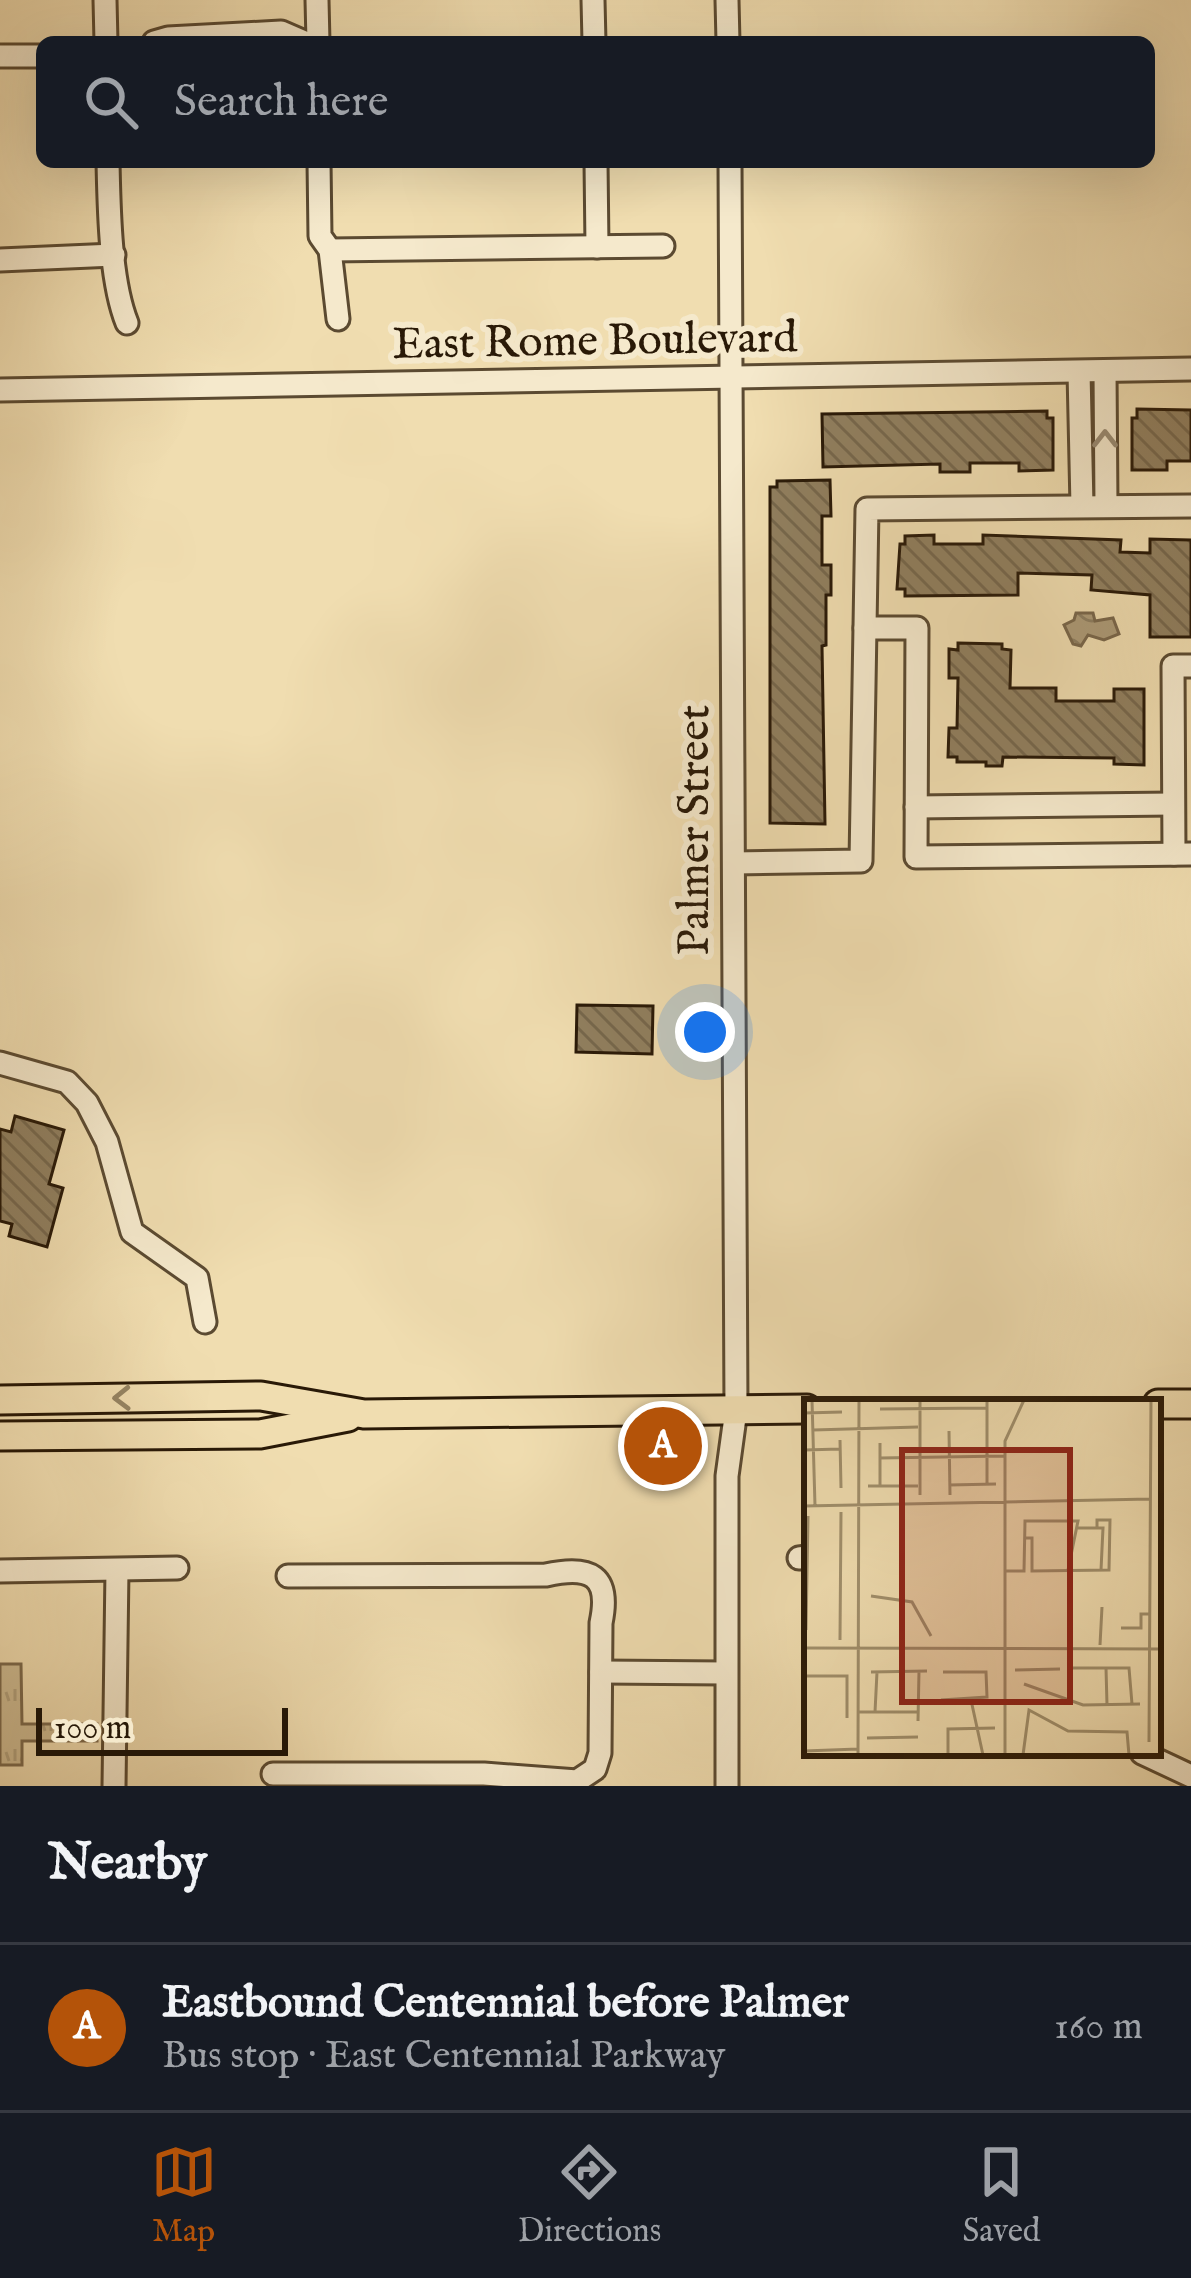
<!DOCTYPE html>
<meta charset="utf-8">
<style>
body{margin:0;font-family:"IM FELL English",serif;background:#20242c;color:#f1f3f6}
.scale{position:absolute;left:36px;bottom:30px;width:252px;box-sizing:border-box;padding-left:12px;border:6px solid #291907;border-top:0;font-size:33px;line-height:42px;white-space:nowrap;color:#291907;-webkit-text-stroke:9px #f5e9cc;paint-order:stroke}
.you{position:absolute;left:705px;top:1032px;width:42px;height:42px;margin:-30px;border:9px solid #fff;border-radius:50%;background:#1a73e8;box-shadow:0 0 0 18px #1a73e833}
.badge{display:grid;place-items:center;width:78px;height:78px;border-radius:50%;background:#b45309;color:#fff;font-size:39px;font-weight:700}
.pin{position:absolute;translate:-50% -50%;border:6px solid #fff;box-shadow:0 3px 12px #0006}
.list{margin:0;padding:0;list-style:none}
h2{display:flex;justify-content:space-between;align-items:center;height:156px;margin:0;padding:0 48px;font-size:51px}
h2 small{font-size:39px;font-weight:400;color:#9ea1a6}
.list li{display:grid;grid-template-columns:78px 1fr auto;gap:36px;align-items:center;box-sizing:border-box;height:168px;padding:0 48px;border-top:3px solid #363941}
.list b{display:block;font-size:45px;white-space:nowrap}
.list p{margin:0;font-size:39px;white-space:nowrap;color:#9ea1a6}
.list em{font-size:39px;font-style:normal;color:#9ea1a6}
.icon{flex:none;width:66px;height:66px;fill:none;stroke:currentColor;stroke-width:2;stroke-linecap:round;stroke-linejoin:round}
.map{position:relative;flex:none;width:1191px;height:1786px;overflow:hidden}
.search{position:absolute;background:#171b24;box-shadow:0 12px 48px #0002;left:36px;right:36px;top:36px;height:132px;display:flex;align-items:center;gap:30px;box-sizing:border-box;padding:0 42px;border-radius:18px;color:#9ea1a6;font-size:45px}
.sheet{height:324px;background:#171b24}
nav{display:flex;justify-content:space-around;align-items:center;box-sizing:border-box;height:168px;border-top:3px solid #363941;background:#171b24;font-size:33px;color:#9ea1a6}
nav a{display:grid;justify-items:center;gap:6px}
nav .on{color:#b45309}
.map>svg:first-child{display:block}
.park{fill:url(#park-tufts);stroke:#7c6a4d;stroke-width:3}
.water{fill:url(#water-waves);stroke:#78664a;stroke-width:3}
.building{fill:url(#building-back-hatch);stroke:#291907;stroke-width:3}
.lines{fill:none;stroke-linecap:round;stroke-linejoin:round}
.minor-casing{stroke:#5b4a31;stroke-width:27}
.major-casing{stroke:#291907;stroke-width:33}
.minor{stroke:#f5e9cc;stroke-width:21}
.major{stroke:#f0ddb0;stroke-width:27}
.oneway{stroke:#998b73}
.oneway2{stroke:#968564}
.labels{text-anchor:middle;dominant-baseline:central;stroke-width:12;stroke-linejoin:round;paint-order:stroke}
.street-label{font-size:45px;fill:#291907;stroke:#f5e9cc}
.inset-road{fill:none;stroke:#a08f6c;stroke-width:3}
.view{fill:#8f2418;fill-opacity:0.15;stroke:#8f2418;stroke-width:6}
.inset-edge{fill:none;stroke:#291907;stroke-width:6}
</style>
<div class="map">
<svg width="1191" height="1786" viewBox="0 0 1191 1786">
<defs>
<pattern id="park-tufts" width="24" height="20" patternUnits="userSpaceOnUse" patternTransform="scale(3)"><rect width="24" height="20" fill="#cebc93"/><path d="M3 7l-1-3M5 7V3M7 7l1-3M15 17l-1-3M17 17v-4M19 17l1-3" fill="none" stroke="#b1a17d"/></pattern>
<pattern id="water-waves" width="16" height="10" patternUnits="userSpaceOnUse" patternTransform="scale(3)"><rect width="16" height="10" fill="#ac9a77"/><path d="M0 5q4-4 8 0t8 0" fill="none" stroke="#8c7d60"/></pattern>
<pattern id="building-back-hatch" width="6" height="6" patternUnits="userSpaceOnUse" patternTransform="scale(3)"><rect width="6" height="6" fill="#907f5f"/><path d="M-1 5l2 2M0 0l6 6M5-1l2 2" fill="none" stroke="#76674c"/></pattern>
</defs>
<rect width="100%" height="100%" fill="#f0ddb0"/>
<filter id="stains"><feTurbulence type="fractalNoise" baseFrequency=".00167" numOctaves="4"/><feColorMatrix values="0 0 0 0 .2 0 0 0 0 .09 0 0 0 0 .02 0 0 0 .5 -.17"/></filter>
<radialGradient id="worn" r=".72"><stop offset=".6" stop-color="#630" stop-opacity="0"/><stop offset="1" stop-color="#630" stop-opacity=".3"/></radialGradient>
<polygon class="park" points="0,1664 21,1664 22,1724 97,1724 97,1741 22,1741 22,1765 0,1765"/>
<polygon class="water" points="1076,613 1093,613 1095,621 1113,618 1119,634 1104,640 1088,635 1081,646 1073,644 1064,625 1074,620"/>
<g class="building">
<polygon points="1137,409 1191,410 1191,461 1167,461 1167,470 1132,470 1132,418 1137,418"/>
<polygon points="1047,411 1047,418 1053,418 1053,470 1019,471 1019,463 970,463 970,472 940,472 940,464 823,467 822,414"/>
<polygon points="830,480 831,516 822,516 822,565 831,565 831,595 826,595 826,645 822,646 825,824 770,823 770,487 777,487 777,481"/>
<polygon points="934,535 934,544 983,544 983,535 1121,540 1120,552 1150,553 1150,539 1191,540 1191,637 1150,637 1150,595 1091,590 1092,575 1018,573 1018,595 905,596 905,589 897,589 900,544 905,544 905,536"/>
<polygon points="958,643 1002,644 1002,649 1011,650 1010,688 1056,688 1056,701 1114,701 1114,689 1144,689 1144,765 1114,764 1114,758 1003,757 1002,766 986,766 986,762 957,762 957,757 948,757 949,728 957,728 958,678 949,678 949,649 958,650"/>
<polygon points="577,1005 653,1006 652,1054 576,1052"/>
<polygon points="15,1116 64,1130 49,1184 63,1188 47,1247 9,1236 12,1224 0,1221 0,1129 11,1132"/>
</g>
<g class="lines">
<g class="minor-casing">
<g id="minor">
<polyline points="105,0 106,42"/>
<polyline points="317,0 318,42"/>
<polyline points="593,0 594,42"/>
<polyline points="727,0 728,42"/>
<polyline points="154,42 168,38 281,32 304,42"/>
<polyline points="0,56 42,56"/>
<path d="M108 162C109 208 110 281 127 323"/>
<polyline points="319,162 320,236 330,250 338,319"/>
<polyline points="596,162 597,247"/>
<polyline points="330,250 663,246"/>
<polyline points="0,260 114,255"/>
<polyline points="1105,371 1106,506"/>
<polyline points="1079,372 1082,506"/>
<polyline points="0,390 1191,369"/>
<polyline points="865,628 917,628 916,857 1191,854"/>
<polyline points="916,807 1173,804"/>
<polyline points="1174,854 1173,666 1191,666"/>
<polyline points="734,863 861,861 867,509 1191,506"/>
<polyline points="0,1063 67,1082 87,1103 107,1142 132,1232 197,1278 205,1322"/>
<polyline points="799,1558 807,1557"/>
<polyline points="0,1571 177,1568"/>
<polyline points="601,1672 725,1673"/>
<polyline points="1142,1753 1191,1776"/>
<path d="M273 1774H484L577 1781 595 1769 600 1753 601 1623C611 1575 590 1565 546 1575L288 1576"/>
<polyline points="114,1786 117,1570"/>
<polyline points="727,1786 727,1476 736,1410 730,162"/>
</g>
</g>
<g class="major-casing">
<g id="major">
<polyline points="0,1400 261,1396 364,1414 807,1409"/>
<polyline points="1158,1404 1191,1404"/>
<polyline points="0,1436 260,1434 348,1417"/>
</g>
</g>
<use href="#minor" class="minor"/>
<use href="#major" class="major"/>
</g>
<defs><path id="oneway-chevron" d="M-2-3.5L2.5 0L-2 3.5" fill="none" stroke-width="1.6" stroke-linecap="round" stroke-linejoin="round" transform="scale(3)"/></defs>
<use class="oneway" href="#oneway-chevron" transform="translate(1105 439) rotate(-90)"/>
<use class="oneway2" href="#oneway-chevron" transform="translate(122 1398) rotate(179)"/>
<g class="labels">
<g class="street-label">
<text transform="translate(595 342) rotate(-1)">East Rome Boulevard</text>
<text transform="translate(695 830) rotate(-90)">Palmer Street</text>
</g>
</g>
<g transform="translate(804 1399)">
<rect width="357" height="357" fill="#f0ddb0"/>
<path class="inset-road" d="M8 1 11 107M116 1V96M76 10 183 9M0 14 38 13M9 31 114 28M145 32 146 96M36 41 37 89M76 44V87M0 51 36 50M76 59 201 57M183 85V1M145 86 192 85M64 87H114M0 107 346 100M274 129H299L297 171M220 139H228V172L305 171 306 121H293V129M202 172H220L221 122H274L264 171M67 197 108 203 127 237M317 229H337V215H346M2 231 4 117M36 241 37 113M296 246 298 208M0 249 357 250M267 269H325L328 305M302 269 303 306M211 271 256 270M67 273 123 272M0 277H43V319M220 285 279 306 336 305M137 301 183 298 182 273H139M167 301 179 356M54 313H114M71 313 73 273M114 322 115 272M63 339 114 338M345 343 347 1M0 352 54 350M54 356 55 1M144 356V330L191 329M201 356V42L220 1M219 356 225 311 264 332 323 333 325 356"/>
<path class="view" d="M98 51H266V303H98Z"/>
<rect width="357" height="357" class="inset-edge"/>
</g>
<rect width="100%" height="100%" filter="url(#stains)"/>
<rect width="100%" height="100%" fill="url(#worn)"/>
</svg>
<div class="scale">100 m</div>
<div class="you"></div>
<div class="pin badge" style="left:663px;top:1446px">A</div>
<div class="search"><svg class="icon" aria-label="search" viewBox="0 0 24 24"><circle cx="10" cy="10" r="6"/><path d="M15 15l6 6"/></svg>Search here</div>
</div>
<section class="sheet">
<h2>Nearby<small></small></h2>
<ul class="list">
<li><span class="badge">A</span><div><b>Eastbound Centennial before Palmer</b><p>Bus stop · East Centennial Parkway</p></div><em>160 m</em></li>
</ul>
</section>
<nav>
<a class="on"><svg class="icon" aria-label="map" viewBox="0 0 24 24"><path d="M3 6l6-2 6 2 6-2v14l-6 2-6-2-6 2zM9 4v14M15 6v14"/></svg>Map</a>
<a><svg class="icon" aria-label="directions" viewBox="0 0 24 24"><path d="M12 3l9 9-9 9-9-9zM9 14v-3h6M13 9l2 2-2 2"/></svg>Directions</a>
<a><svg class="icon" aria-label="saved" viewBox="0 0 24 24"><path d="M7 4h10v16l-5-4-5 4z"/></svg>Saved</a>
</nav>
